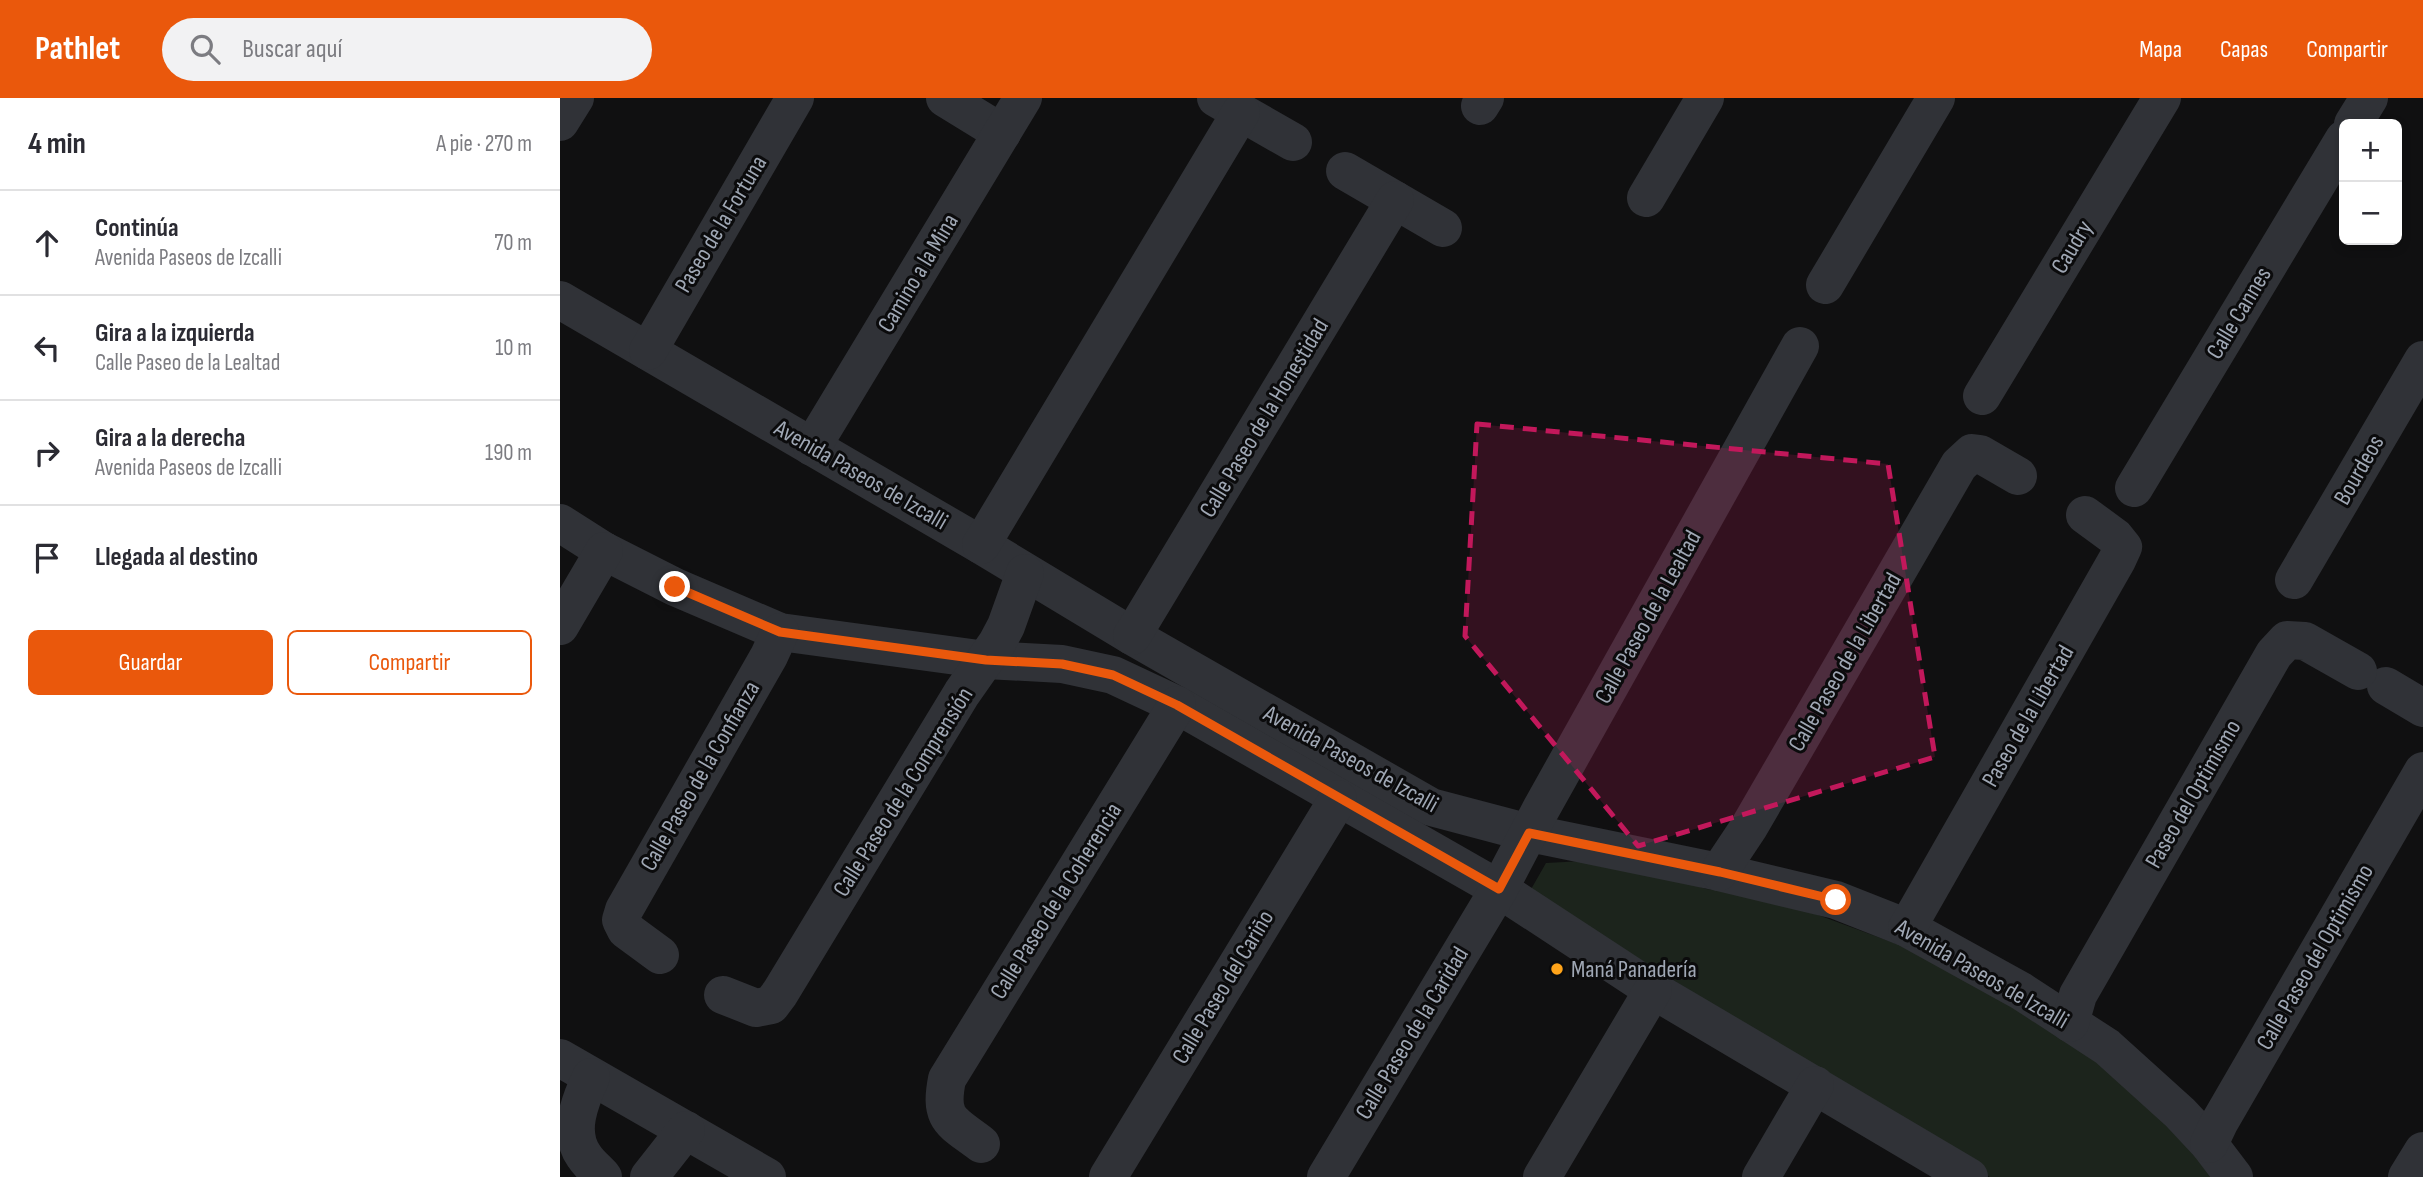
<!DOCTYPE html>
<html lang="es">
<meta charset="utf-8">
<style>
body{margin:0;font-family:"Sofia Sans Condensed",sans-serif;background:#f2f2f3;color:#2b2b33}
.controls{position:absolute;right:21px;top:21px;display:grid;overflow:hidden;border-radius:10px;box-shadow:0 4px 10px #0003}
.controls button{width:63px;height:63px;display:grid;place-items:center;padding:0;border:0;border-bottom:2px solid #e1e1e2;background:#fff;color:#2b2b33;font:35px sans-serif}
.stop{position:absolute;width:21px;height:21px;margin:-16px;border:5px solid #ea580c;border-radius:50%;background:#fff}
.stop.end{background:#ea580c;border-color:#fff;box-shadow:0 2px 7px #0008}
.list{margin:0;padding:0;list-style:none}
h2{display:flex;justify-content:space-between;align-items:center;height:91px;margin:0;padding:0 28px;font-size:30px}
h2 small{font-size:23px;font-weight:400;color:#7c7c81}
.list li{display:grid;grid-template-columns:46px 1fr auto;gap:21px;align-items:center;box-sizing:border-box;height:105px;padding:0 28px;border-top:2px solid #e1e1e2}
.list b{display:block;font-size:26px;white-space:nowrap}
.list p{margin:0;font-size:23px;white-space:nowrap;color:#7c7c81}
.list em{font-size:23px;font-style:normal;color:#7c7c81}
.actions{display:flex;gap:14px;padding:21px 28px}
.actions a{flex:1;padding:16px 0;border:2px solid #ea580c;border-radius:10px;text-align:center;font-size:24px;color:#ea580c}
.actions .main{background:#ea580c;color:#fff}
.icon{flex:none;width:38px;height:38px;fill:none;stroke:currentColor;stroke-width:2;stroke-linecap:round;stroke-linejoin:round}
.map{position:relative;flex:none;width:1863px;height:1079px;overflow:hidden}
header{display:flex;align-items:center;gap:42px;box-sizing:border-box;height:98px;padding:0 35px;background:#ea580c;color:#fff}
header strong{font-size:33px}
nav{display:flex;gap:38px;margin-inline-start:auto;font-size:24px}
.search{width:490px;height:63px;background:#f2f2f3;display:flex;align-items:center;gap:18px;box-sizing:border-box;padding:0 24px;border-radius:38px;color:#7c7c81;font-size:26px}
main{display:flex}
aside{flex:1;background:#fff}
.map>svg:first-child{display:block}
.green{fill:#1c241c}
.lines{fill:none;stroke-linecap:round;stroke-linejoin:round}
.minor{stroke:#303237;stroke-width:38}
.route{stroke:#ea580c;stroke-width:9}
.marked{fill:#c2185b;fill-opacity:0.2;stroke:#c2185b;stroke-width:5;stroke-dasharray:14 9;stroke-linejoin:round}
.poi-dot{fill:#ffa41a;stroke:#0b0b0c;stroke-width:2.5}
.labels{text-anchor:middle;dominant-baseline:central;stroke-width:6;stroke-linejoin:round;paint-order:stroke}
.street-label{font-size:24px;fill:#9fa7b4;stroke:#0b0b0c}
.poi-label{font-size:24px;fill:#9fa7b4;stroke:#0b0b0c;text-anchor:start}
</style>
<header>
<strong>Pathlet</strong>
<div class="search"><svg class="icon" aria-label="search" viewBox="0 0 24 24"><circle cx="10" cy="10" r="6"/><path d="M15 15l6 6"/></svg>Buscar aquí</div>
<nav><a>Mapa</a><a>Capas</a><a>Compartir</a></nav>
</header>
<main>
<aside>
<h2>4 min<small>A pie · 270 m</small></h2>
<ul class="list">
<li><svg class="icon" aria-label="ahead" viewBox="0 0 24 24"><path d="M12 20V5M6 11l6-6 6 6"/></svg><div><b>Continúa</b><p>Avenida Paseos de Izcalli</p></div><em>70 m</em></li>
<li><svg class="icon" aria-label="left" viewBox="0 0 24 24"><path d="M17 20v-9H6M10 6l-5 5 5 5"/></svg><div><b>Gira a la izquierda</b><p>Calle Paseo de la Lealtad</p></div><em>10 m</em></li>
<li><svg class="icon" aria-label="right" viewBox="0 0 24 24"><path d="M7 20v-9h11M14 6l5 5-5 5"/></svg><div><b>Gira a la derecha</b><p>Avenida Paseos de Izcalli</p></div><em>190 m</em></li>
<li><svg class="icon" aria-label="arrive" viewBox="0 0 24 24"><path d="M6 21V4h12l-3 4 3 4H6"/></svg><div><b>Llegada al destino</b></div></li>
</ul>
<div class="actions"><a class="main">Guardar</a><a>Compartir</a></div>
</aside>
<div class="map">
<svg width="1863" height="1079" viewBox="0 0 1863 1079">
<rect width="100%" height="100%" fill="#101011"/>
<polygon class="green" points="1060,761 1146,791 1209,799 1394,867 1518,947 1565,986 1657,1079 1430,1079 970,793 986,765"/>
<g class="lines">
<g class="minor">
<polyline points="385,0 442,35"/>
<polyline points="656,0 733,44"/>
<polyline points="920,8 925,0"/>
<polyline points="0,24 15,0"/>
<polyline points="1793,26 1809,0"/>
<polyline points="785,73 883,130"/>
<polyline points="1086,100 1145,0"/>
<polyline points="1265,187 1376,0"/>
<polyline points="0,202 421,447 572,538 871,709 969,735 1159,774 1276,802 1347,830 1461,893 1547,949 1620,1015 1649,1046 1674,1079"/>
<polyline points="88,253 235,0"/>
<polyline points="1422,298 1602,0"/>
<polyline points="252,349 463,0"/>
<polyline points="1574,390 1784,41"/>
<polyline points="0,425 44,453 115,489 220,534 426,562 502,566 553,577 617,607 939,791 1093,892 1409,1079"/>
<polyline points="421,447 681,14"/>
<polyline points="1734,482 1863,262"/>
<polyline points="0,528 44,453"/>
<polyline points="572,538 835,102"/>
<polyline points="1826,588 1863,610"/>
<polyline points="1159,774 1189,729 1399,367 1412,355 1420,356 1458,378"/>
<polyline points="1347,830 1557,462 1563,449 1555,439 1525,417"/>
<polyline points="100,857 66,832 61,822 64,812 209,558 220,534"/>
<polyline points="163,897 196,910 211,907 220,895 402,595 437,545 446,528 465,475"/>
<polyline points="1510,925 1518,897 1714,556 1727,542 1745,543 1798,573"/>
<polyline points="0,960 207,1079"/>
<path d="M31 979C20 1003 7 1034 24 1058 29 1066 37 1072 43 1079"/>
<path d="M421 1046C391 1023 379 1022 387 981L617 607"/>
<polyline points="1649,1046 1659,1025 1863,673"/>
<polyline points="89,1079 126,1032"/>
<polyline points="548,1079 778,701"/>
<polyline points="766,1079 939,791 981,711 1240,248"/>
<polyline points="982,1079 1093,892"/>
<polyline points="1201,1079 1255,987"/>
<polyline points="1847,1079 1863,1053"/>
</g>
</g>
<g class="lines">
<polyline class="route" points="115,489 220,534 426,562 502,566 553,577 617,607 939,791 969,735 1160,774 1276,802"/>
</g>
<path class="marked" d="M917 326 1328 366 1375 659 1078 748 905 538Z"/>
<circle class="poi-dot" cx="997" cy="871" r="7"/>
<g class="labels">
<g class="street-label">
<text transform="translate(161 126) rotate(-59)">Paseo de la Fortuna</text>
<text transform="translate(1512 149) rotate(-59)">Caudry</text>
<text transform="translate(358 175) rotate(-59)">Camino a la Mina</text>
<text transform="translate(1679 215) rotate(-59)">Calle Cannes</text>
<text transform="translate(704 320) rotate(-59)">Calle Paseo de la Honestidad</text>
<text transform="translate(1799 372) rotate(-60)">Bourdeos</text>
<text transform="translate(301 377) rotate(30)">Avenida Paseos de Izcalli</text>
<text transform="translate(1088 519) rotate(-61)">Calle Paseo de la Lealtad</text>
<text transform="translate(1285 564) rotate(-60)">Calle Paseo de la Libertad</text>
<text transform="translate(1468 618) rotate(-60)">Paseo de la Libertad</text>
<text transform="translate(791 661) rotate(29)">Avenida Paseos de Izcalli</text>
<text transform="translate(140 678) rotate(-60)">Calle Paseo de la Confianza</text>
<text transform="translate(343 694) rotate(-58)">Calle Paseo de la Comprensión</text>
<text transform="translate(1633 696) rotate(-60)">Paseo del Optimismo</text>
<text transform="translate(496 803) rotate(-58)">Calle Paseo de la Coherencia</text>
<text transform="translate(1755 859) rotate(-60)">Calle Paseo del Optimismo</text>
<text transform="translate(1422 876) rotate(30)">Avenida Paseos de Izcalli</text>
<text transform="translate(663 889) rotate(-59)">Calle Paseo del Cariño</text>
<text transform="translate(852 935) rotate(-59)">Calle Paseo de la Caridad</text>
</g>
<g class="poi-label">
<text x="1011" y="871">Maná Panadería</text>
</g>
</g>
</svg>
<div class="controls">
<button>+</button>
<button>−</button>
</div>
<div class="stop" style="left:1276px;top:802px"></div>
<div class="stop end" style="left:115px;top:489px"></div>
</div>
</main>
